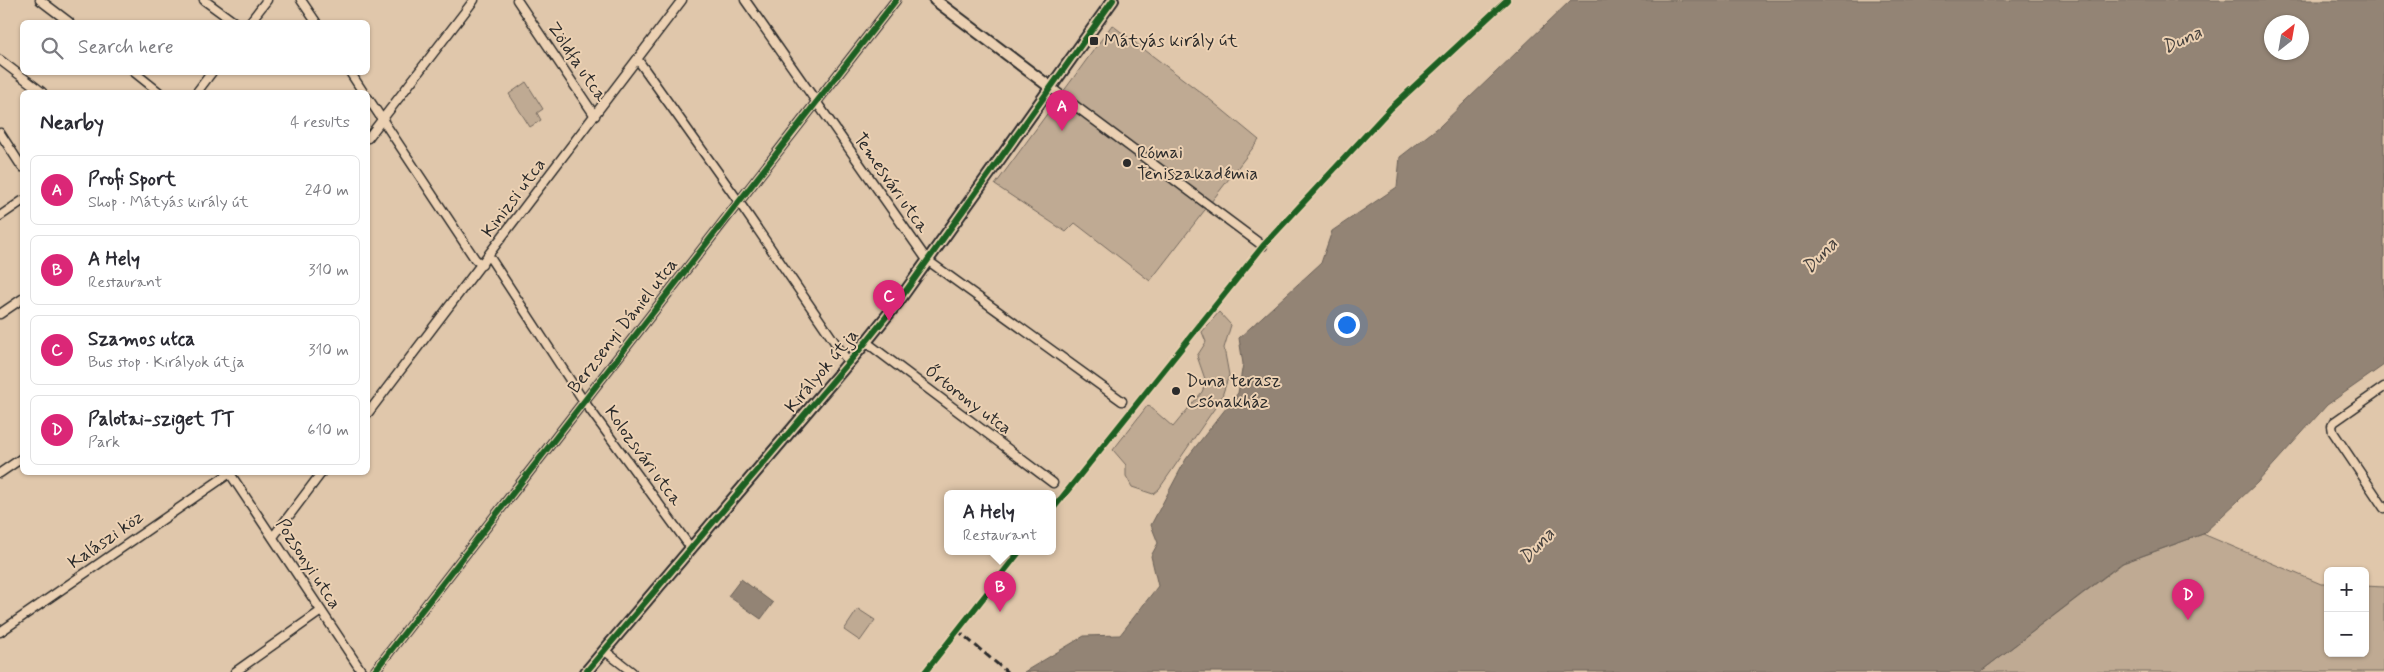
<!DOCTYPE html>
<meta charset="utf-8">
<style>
body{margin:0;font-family:Mynerve,sans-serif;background:#f2f2f3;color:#2b2b33}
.controls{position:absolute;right:15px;bottom:15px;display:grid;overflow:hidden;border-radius:8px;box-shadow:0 1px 4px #0004}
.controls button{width:45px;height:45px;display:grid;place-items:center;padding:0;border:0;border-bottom:1px solid #e1e1e2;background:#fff;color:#2b2b33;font:25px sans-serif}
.compass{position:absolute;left:2264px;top:15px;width:45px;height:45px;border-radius:50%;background:#fff;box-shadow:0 1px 4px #0004;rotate:31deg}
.you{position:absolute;left:1346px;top:324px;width:18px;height:18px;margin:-12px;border:4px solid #fff;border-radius:50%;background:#1a73e8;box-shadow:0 0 0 8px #1a73e833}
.badge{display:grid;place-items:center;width:32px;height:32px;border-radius:50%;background:#db2777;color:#fff;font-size:16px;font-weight:700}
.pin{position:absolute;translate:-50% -41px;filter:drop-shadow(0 1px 2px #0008)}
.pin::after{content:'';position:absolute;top:26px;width:18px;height:15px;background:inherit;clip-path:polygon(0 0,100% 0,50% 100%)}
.popup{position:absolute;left:944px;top:490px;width:112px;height:65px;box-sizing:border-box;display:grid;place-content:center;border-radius:8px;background:#fff;filter:drop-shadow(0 1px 4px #0005);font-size:16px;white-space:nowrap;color:#7c7c81}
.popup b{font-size:19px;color:#2b2b33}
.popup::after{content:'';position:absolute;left:50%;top:100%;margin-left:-10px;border:10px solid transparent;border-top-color:#fff}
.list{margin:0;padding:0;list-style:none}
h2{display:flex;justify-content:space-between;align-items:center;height:65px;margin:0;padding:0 20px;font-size:21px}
h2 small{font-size:16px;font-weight:400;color:#7c7c81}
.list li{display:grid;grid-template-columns:32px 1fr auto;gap:15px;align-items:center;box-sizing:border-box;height:70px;margin:0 10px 10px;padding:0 10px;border:1px solid #e1e1e2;border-radius:8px}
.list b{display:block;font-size:19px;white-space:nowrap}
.list p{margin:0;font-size:16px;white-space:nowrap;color:#7c7c81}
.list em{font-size:16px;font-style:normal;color:#7c7c81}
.icon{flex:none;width:28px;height:28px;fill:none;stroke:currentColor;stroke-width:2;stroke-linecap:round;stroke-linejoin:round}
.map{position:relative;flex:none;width:2384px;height:672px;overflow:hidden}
.search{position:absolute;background:#fff;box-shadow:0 1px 4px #0004;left:20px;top:20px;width:350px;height:55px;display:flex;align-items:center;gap:12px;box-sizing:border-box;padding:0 18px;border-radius:8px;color:#7c7c81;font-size:19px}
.panel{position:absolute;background:#fff;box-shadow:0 1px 4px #0004;left:20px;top:90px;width:350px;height:385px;border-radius:8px}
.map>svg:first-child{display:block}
.green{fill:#bfaa93;stroke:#756a5f}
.water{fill:#938475;stroke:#696057;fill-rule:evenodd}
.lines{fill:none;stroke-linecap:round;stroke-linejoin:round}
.minor-casing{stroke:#2b2b2b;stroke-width:11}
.tertiary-casing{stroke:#2b2b2b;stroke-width:14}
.minor{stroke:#ecd1b3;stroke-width:8}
.tertiary{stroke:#ecd1b3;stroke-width:10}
.rail{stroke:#2b2b2b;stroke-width:3;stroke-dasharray:8 4;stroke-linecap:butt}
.cycleway-casing{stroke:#ecd1b3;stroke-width:9}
.cycleway{stroke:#1b5e20;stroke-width:6}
.poi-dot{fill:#2b2b2b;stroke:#ecd1b3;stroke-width:2}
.labels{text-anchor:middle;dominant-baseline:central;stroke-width:4;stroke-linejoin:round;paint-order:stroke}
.poi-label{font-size:18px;fill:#2b2b2b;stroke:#ecd1b3;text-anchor:start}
.street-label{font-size:18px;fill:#2b2b2b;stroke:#ecd1b3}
.water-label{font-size:19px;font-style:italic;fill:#45413e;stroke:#ecd1b3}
</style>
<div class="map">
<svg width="2384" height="672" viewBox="0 0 2384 672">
<rect width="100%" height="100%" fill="#e0c7ab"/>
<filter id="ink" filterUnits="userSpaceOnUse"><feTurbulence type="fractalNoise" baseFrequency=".02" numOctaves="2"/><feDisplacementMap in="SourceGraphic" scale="10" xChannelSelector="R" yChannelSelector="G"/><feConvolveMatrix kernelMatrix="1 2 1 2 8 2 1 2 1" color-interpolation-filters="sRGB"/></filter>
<g filter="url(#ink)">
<g class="green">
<polygon points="1112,25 1208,98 1259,140 1150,281 1075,223 1066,232 995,185"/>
<polygon points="526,82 543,109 537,113 541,120 530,127 509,94"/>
<polygon points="1219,312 1231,325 1224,348 1229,375 1221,399 1159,489 1153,494 1132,487 1126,476 1126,465 1113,450 1148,405 1173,427 1202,392 1206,382 1197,356 1206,342 1202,332"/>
<polygon points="2203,534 2321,584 2328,584 2328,653 2365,653 2365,586 2384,587 2384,672 1980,672 2123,563"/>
<polygon points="858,609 875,620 860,641 844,630"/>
</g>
<g class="water">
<path d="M1571 0H2384V365L2327 405 2257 483 2203 534 2122 563 1980 672H1024L1084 636 1120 635 1158 586 1151 556 1158 543 1151 525 1186 459 1238 393 1243 364 1239 338 1321 263 1332 231 1397 187 1400 157 1440 126ZM2272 22H2302V52H2272Z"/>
<polygon points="741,579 773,603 761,619 728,596"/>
</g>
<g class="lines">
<g class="minor-casing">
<g id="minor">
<polyline points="40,0 69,22"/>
<polyline points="204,0 234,22"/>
<polyline points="301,0 316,22"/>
<polyline points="517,0 595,116"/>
<polyline points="745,0 927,260 1122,401"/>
<polyline points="250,22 267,0"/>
<polyline points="0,60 42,92"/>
<polyline points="638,60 739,202 849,363"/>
<polyline points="134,72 159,92"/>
<polyline points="350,72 363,92"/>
<polyline points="1050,87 1263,246"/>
<polyline points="197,92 212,72"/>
<polyline points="368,98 475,259 482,265"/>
<polyline points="0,133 22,167"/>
<polyline points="368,138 474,0"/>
<polyline points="0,216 22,201"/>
<polyline points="489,256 583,400 691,548"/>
<polyline points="0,314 22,299"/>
<polyline points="866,342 1053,483"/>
<polyline points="2384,387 2334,422 2332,426 2333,432 2384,508"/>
<polyline points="368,413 682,0"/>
<polyline points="229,472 362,672"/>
<polyline points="0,473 22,458"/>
<polyline points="273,537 322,472"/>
<polyline points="0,632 230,473"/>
<polyline points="605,651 632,672"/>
<polyline points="235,672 321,611"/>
<path d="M374 672C547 447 722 224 896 0"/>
</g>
</g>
<g class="tertiary-casing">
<g id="tertiary">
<polyline points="935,0 1050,87"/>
<polyline points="586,672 866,342 898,302 1113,0"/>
</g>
</g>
<use href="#minor" class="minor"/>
<use href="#tertiary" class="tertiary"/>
<polyline class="rail" points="957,630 1007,672"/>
<g class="cycleway-casing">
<g id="cycleway">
<polyline points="1052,510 1263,246 1391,108 1507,0"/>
<path d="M374 672C547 447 722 224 896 0"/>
<polyline points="586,672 866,342 898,302 1113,0"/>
<polyline points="925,672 1020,551"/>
</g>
</g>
<use href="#cycleway" class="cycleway"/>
</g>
</g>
<g class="poi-dot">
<rect x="1089" y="36" width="10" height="10" rx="2.5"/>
<circle cx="1127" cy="163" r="5"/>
<circle cx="1176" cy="391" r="5"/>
</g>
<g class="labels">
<g class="poi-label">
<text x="1104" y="41">Mátyás király út</text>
<text x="1137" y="153">Római<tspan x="1137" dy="21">Teniszakadémia</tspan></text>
<text x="1186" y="381">Duna terasz<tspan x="1186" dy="21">Csónakház</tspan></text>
</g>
<g class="street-label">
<text transform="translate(577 62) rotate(56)">Zöldfa utca</text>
<text transform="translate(891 183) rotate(55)">Temesvári utca</text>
<text transform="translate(514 198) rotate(-53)">Kinizsi utca</text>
<text transform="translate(623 326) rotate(-52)">Berzsenyi Dániel utca</text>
<text transform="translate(822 371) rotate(-50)">Királyok útja</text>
<text transform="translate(968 400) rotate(37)">Őrtorony utca</text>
<text transform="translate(643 456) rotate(54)">Kolozsvári utca</text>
<text transform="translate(106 540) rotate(-35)">Kalászi köz</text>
<text transform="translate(308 564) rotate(57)">Pozsonyi utca</text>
</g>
<g class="water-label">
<text transform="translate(2182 40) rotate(-25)">Duna</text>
<text transform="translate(1820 256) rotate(-46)">Duna</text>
<text transform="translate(1537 546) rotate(-46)">Duna</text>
</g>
</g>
</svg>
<div class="controls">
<button>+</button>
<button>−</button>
</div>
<svg class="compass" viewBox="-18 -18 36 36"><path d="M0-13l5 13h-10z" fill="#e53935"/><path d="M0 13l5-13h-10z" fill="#7c7c81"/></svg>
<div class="you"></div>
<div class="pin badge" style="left:1062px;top:131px">A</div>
<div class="pin badge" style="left:1000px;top:612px">B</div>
<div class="popup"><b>A Hely</b>Restaurant</div>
<div class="pin badge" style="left:889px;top:321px">C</div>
<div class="pin badge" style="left:2188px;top:620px">D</div>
<div class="search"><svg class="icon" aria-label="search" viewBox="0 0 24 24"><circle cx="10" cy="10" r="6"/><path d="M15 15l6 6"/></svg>Search here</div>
<section class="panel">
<h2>Nearby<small>4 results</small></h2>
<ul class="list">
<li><span class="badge">A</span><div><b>Profi Sport</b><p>Shop · Mátyás király út</p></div><em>240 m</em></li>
<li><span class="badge">B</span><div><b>A Hely</b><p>Restaurant</p></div><em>310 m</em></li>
<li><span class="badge">C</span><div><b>Szamos utca</b><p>Bus stop · Királyok útja</p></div><em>310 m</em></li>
<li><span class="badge">D</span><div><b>Palotai-sziget TT</b><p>Park</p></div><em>610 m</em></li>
</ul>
</section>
</div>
